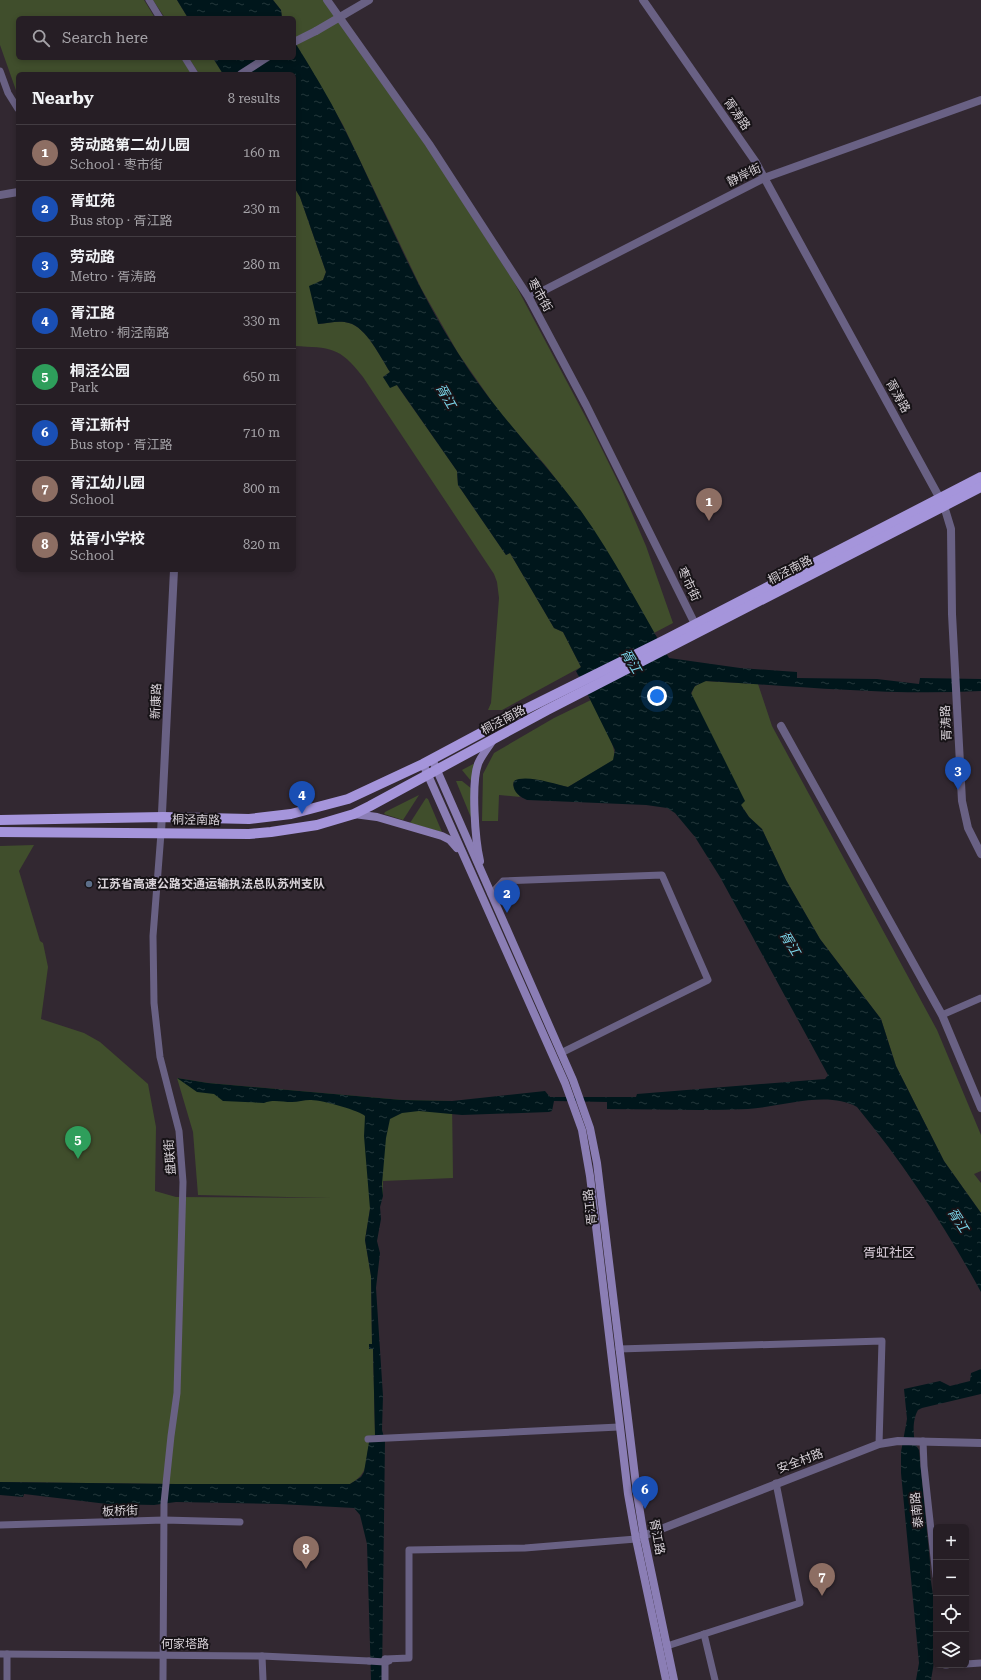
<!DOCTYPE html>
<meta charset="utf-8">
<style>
body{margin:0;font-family:"Roboto Serif","Noto Sans SC",serif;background:#2e272d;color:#f1f3f6}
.controls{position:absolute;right:12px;bottom:12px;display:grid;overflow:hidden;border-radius:6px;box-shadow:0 2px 6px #0003}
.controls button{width:36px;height:36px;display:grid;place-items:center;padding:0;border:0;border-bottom:1px solid #423c42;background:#261e25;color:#f1f3f6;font:20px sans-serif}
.you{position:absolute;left:657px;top:696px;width:14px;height:14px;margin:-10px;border:3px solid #fff;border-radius:50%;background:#1a73e8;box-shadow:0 0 0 6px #1a73e833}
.badge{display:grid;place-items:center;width:26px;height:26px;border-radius:50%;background:#db2777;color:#fff;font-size:13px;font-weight:700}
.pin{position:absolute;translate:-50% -33px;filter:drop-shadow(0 1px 2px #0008)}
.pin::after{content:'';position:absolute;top:21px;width:14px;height:12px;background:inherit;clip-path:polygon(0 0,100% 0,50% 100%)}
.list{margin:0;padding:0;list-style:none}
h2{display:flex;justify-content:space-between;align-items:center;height:52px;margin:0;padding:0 16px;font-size:17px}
h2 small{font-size:13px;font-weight:400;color:#a4a2a7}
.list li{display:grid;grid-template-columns:26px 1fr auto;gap:12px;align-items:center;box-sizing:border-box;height:56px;padding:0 16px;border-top:1px solid #423c42}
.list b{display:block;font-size:15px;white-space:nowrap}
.list p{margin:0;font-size:13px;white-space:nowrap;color:#a4a2a7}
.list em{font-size:13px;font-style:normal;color:#a4a2a7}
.icon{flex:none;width:22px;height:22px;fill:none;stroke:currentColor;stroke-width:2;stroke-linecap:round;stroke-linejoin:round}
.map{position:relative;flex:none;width:981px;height:1680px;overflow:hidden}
.search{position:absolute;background:#261e25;box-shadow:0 2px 6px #0003;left:16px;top:16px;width:280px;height:44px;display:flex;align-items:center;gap:10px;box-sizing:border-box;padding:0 14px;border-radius:6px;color:#a4a2a7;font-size:15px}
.panel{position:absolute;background:#261e25;box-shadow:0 2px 6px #0003;left:16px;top:72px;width:280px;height:500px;border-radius:6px}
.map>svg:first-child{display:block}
.green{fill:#404e2c}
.water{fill:url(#water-ripples)}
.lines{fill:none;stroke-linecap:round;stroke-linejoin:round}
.minor{stroke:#696184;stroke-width:7}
.tertiary{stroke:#696184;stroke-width:8}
.secondary{stroke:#8b7eb5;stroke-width:8}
.primary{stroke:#a595db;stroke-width:10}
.minor-bridge{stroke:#696184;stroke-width:7}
.tertiary-bridge{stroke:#696184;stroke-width:8}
.service-dot{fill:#5c6f8a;stroke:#171317;stroke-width:1.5}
.labels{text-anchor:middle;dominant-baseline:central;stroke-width:4;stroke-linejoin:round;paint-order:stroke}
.street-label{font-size:12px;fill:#d8d2d8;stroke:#171317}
.poi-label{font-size:12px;font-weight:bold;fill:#d8d2d8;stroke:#171317;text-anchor:start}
.water-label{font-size:13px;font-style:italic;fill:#7bd5e9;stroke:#171317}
.neighbourhood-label{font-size:13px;fill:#dbcfdb;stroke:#171317}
</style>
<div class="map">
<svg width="981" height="1680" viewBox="0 0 981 1680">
<defs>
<pattern id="water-ripples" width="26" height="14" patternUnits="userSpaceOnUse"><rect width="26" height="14" fill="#00161b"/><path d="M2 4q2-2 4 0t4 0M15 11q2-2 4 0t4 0" fill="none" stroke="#24373b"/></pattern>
</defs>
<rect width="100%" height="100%" fill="#322831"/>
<g class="green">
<polygon points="0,0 144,0 155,18 18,18 18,58 181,58 192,74 18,74 18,96 0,45"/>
<polygon points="153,0 177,0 188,18 165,18"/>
<polygon points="273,0 324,0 435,159 514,282 593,431 622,490 646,546 673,623 654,633 619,571 582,513 546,466 500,413 458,353 421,288 343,125 294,41 294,18 282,18 281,10"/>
<polygon points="189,58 213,58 223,74 199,74"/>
<path d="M294 187 300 197 326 272 323 280 318 282V324C328 323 340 320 349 323 366 327 381 358 390 372L383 377 396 384 457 471 458 485 506 555 510 553 554 628 563 632 581 667 502 710H488L491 703 499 598 497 582 494 574 363 377C339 346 331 348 294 346V259L296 248Z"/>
<polygon points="703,681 758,684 772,726 937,1030 981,1135 981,1171 974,1174 981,1183 981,1213 944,1161 896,1066 881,1019 820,939 786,880 762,829 749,817 741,805 691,695 694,687"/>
<path d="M591 700C597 713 619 748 614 760L568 787 535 780 514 781 513 785 520 797 499 795 498 821H482L483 774 494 753 554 718Z"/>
<polygon points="475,763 471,781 462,770"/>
<polygon points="456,781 462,781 472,789 472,820"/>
<polygon points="419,795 403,820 384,814 385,812"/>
<polygon points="426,798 428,799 442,832 410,823"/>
<path d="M34 845 19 871 40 941 43 943 48 967 41 1019 84 1033 100 1042 148 1084 156 1127 155 1191 176 1197 332 1198 198 1195 193 1132 177 1078 208 1083 402 1100 452 1101 453 1178 383 1181V1196L370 1199V1209L365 1240 371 1276 372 1345H369V1349H373L375 1436C360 1452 376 1470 350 1484H175L0 1482V846Z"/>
</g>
<g class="water">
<polygon points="177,0 273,0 281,10 282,18 188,18"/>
<path d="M294 41C311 68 328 96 343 126 381 201 412 282 458 353 493 410 541 457 581 511 614 557 640 609 669 658L740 668 797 672V678L877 679 919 684 920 678 981 679V691C889 696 797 686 706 681L695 686 691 693 745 801 741 805 749 817 762 829 786 880 820 939 881 1019 896 1066 944 1161 981 1213V1292C946 1228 904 1164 857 1107 827 1090 781 1107 748 1109 701 1111 654 1109 607 1109V1102L554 1101 552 1111 549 1112 462 1115 419 1111 402 1113 390 1119 386 1138 382 1184 383 1196 380 1207 381 1219 377 1241 380 1253 376 1288 383 1396 382 1430 385 1441 382 1680H371L367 1544 360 1515 354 1508 279 1504 176 1502 154 1505 107 1504 24 1494 23 1497 0 1495V1482L175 1484H350L361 1477 364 1472 370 1436 375 1435 373 1349H369V1344H372L371 1276 365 1240 370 1209 364 1136 365 1116C361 1111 319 1099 310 1100 304 1100 298 1102 292 1102 282 1102 273 1099 264 1103L223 1101 214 1094 197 1092 177 1078 208 1083 402 1100 452 1101 545 1091 550 1097H636L637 1094 825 1079 828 1075 720 877 695 837 675 813 667 808 646 805 527 800C519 797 511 790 514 781 525 774 555 784 568 787L613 760 615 750 576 671 581 667 563 632 554 628 510 553 506 555 458 485 457 471 397 385 390 388 383 377 390 372C381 358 366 327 349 323 340 320 328 323 318 324L309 286 323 280 326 272 300 197 294 187V74H223L213 58H294Z"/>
<path d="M981 1369V1394L922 1408 918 1410C912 1420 912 1441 919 1450L930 1562C929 1581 935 1599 936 1618 937 1639 935 1659 931 1680H916L919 1663 901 1473V1452L907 1419 904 1389 940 1381 950 1386 970 1381 971 1373Z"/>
</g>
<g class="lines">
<g class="minor">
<polyline points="149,0 160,18"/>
<polyline points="185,58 195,74"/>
<polyline points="0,71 8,93 18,109"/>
<polyline points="161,833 153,936 154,1003 160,1057 179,1131 183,1182 177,1393 171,1436 164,1503 163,1680"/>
<polyline points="491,894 503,881 662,875 708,980 561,1053"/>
<polyline points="942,1015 981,998"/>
<polyline points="619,1349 882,1341 879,1444"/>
<polyline points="368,1439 619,1427"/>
<polyline points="923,1441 924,1466 936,1576"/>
<polyline points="0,1525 164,1520 240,1522"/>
<polyline points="704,1634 715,1680"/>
<polyline points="667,1646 800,1603 776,1483"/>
<polyline points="0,1654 262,1656 369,1661"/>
<polyline points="262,1656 263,1680"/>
<polyline points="385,1659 385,1680"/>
<polyline points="386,1662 389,1661 385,1659 409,1658 409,1550 525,1548 636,1539"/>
<polyline points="966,1664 981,1663"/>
<polyline points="945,1665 947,1665"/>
<polyline points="7,1680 7,1654"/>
</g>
<g class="tertiary">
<polyline points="327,0 429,144 529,298 586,405 695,624"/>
<polyline points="643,0 755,161 944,506 951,529 952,614 962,801 968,828 981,854"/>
<polyline points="294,42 316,31"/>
<polyline points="241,74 266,58"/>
<polyline points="0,195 18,192"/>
<polyline points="529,298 764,178 981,100"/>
<polyline points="781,726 942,1015 981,1108"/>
<polyline points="161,833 174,570"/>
<polyline points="638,1538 879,1444 898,1441 981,1443"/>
</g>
<g class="secondary">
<polyline points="432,759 573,1080 590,1128 597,1163 637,1493 644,1537 674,1680"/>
<polyline points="423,764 565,1083 582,1130 590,1176 628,1494 636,1539 666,1680"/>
<polyline points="354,814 377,817 442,836 450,840 457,848"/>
<path d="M480 861C475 840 471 783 478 764 481 756 488 748 493 740"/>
</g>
<g class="primary">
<polyline points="0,820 163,817 249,819 291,814 348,799 423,764 522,711 665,640 981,477"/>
<polyline points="0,832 249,834 271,832 317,825 354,814 370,806 547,710 981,487"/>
</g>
<polyline class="minor-bridge" points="369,1661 385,1662"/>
<polyline class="tertiary-bridge" points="316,31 369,0"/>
</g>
<circle class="service-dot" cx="89" cy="884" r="4"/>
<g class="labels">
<g class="street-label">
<text transform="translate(737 114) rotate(55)">胥涛路</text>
<text transform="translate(744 175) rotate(-26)">静岸街</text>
<text transform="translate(540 295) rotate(60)">枣市街</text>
<text transform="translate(898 396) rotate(61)">胥涛路</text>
<text transform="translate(790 570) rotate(-27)">桐泾南路</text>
<text transform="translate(689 584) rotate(64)">枣市街</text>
<text transform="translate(156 701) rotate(-88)">新康路</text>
<text transform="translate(503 720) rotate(-28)">桐泾南路</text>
<text transform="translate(946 723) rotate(-93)">胥涛路</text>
<text transform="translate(196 820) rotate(1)">桐泾南路</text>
<text transform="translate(170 1157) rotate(-94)">盘联街</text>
<text transform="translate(590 1207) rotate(-97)">胥江路</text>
<text transform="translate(800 1461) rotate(-21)">安全村路</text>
<text transform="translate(917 1510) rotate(-96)">泰南路</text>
<text transform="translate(120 1511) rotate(-2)">板桥街</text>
<text transform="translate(657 1537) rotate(79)">胥江路</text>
<text x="185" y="1644">何家塔路</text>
</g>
<g class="poi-label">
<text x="97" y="884">江苏省高速公路交通运输执法总队苏州支队</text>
</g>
<g class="water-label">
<text transform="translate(446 396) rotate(60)">胥江</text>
<text transform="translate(631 661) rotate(59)">胥江</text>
<text transform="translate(790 943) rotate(59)">胥江</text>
<text transform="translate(958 1220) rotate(57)">胥江</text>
</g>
<g class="neighbourhood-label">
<text x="889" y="1252">胥虹社区</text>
</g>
</g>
</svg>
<div class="controls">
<button>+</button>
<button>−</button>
<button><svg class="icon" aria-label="locate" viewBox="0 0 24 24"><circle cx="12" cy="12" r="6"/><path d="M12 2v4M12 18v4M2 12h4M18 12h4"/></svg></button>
<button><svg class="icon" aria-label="layers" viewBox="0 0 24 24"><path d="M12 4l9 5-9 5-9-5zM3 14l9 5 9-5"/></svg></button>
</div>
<div class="you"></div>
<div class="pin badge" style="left:709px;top:521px;background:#8d6e63">1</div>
<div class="pin badge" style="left:507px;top:913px;background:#1a4fb4">2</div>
<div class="pin badge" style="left:958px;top:790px;background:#1a4fb4">3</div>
<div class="pin badge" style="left:302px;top:814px;background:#1a4fb4">4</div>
<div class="pin badge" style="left:78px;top:1159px;background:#2e9e5b">5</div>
<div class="pin badge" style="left:645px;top:1509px;background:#1a4fb4">6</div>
<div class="pin badge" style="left:822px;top:1596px;background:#8d6e63">7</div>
<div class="pin badge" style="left:306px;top:1569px;background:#8d6e63">8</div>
<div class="search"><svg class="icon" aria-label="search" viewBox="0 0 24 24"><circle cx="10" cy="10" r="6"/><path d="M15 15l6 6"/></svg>Search here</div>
<section class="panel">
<h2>Nearby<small>8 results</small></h2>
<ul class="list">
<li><span class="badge" style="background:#8d6e63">1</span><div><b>劳动路第二幼儿园</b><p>School · 枣市街</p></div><em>160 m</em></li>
<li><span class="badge" style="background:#1a4fb4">2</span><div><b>胥虹苑</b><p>Bus stop · 胥江路</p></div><em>230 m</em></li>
<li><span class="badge" style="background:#1a4fb4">3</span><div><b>劳动路</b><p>Metro · 胥涛路</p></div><em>280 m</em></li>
<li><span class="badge" style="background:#1a4fb4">4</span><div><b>胥江路</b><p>Metro · 桐泾南路</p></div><em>330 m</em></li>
<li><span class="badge" style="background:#2e9e5b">5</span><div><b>桐泾公园</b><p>Park</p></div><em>650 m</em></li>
<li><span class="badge" style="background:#1a4fb4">6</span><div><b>胥江新村</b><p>Bus stop · 胥江路</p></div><em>710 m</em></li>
<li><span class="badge" style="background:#8d6e63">7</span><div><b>胥江幼儿园</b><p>School</p></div><em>800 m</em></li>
<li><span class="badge" style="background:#8d6e63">8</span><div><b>姑胥小学校</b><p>School</p></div><em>820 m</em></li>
</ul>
</section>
</div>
